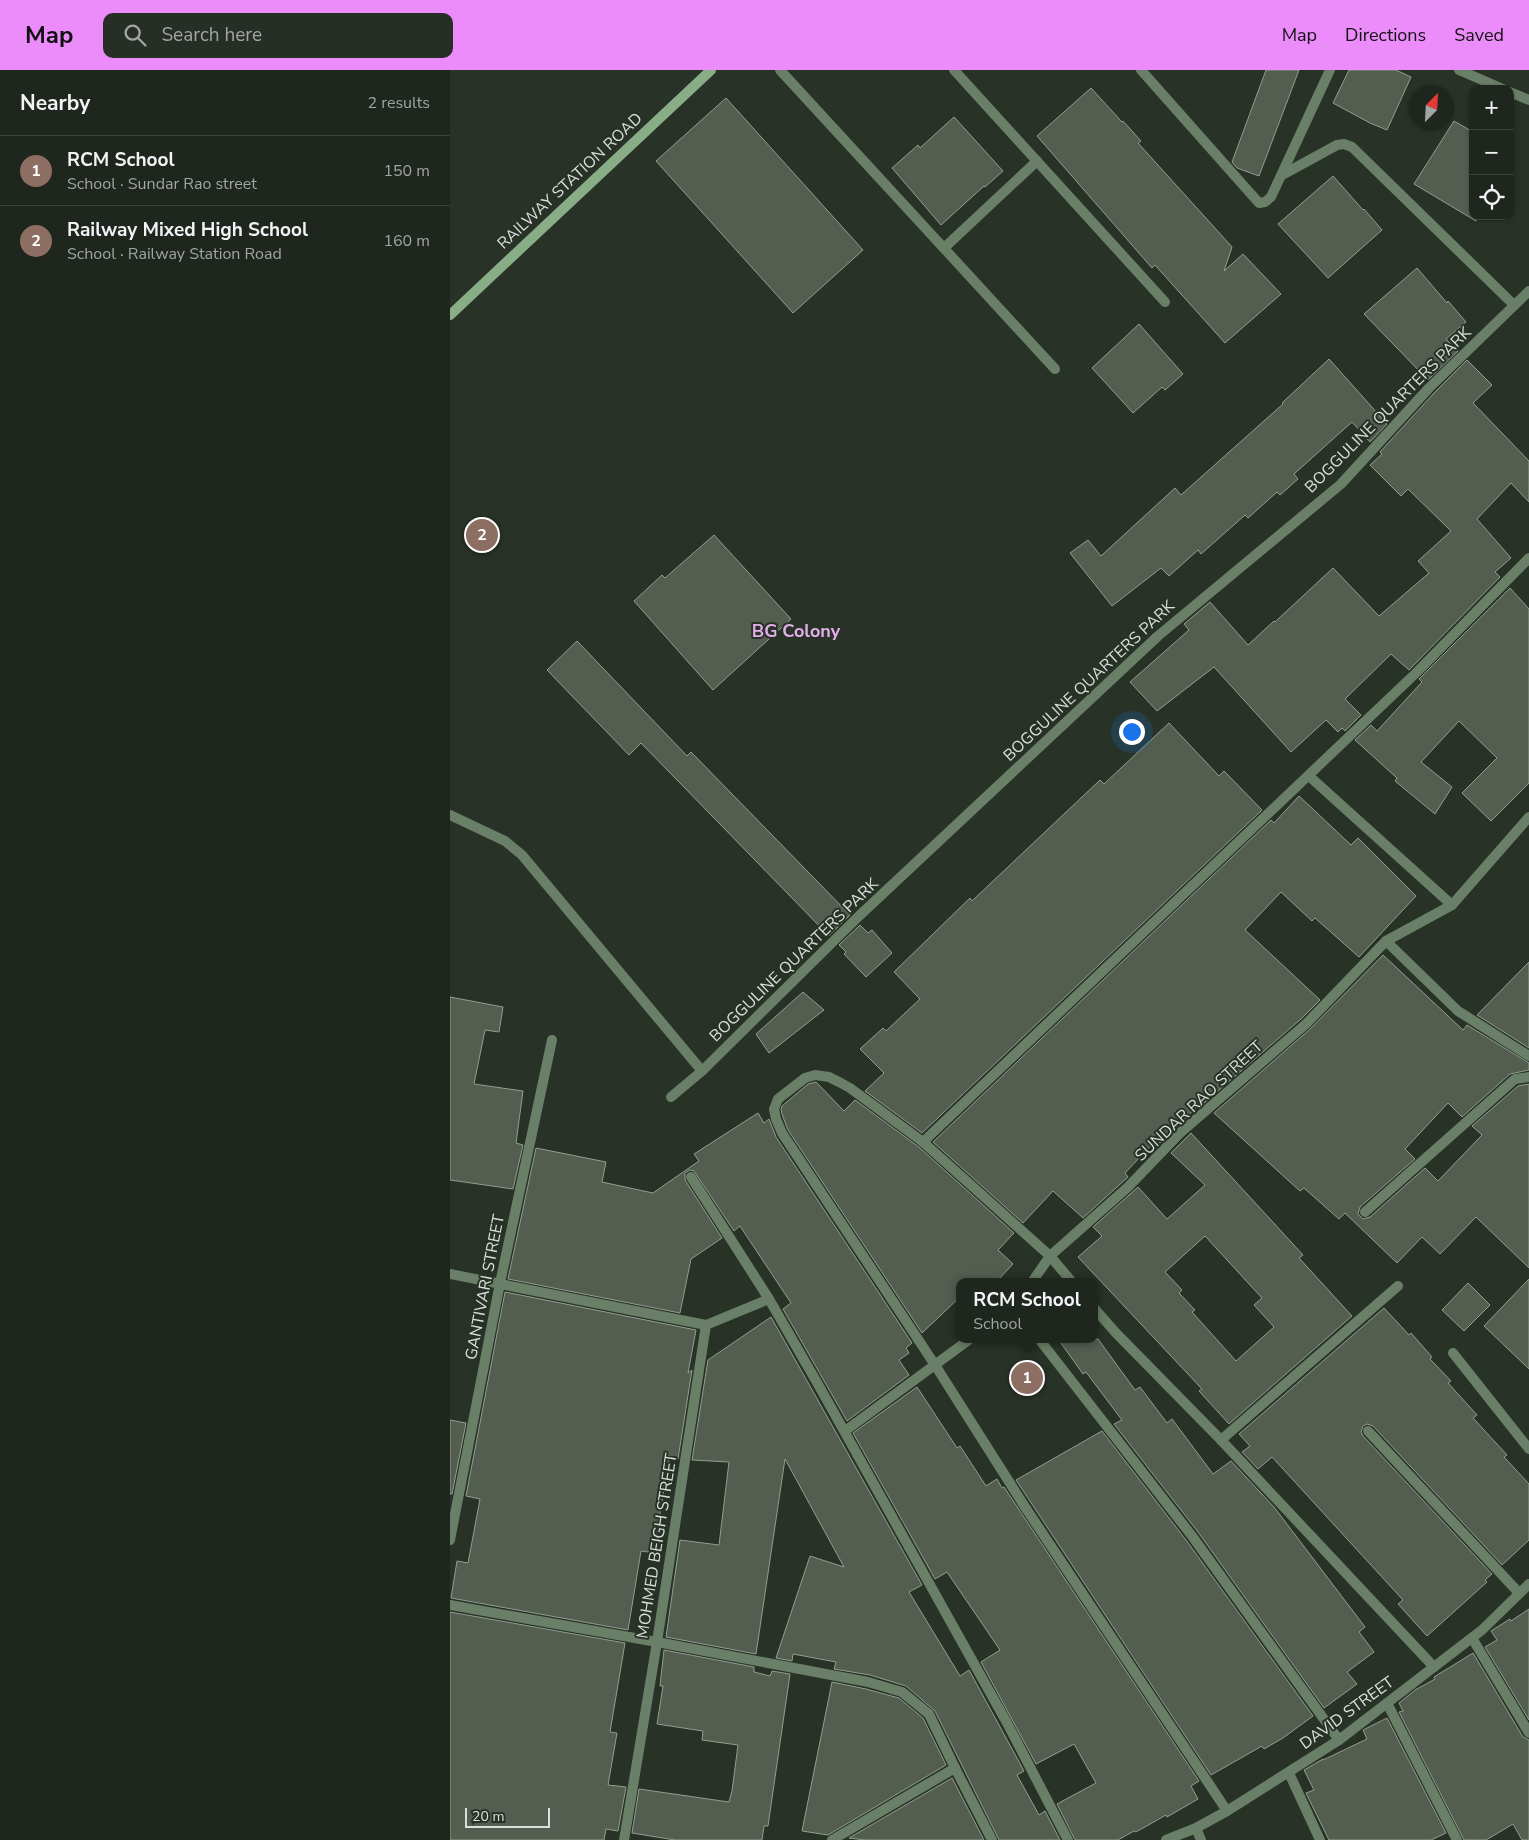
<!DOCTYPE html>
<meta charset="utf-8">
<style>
body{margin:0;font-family:"Nunito Sans",sans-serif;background:#262e26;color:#f1f3f6}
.controls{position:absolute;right:15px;top:15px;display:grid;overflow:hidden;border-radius:10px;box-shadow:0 1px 4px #0004}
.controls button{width:45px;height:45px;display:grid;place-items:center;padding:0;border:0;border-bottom:1px solid #3c433b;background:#1e261d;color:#f1f3f6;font:25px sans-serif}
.compass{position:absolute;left:959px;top:15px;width:45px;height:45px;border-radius:50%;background:#1e261d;box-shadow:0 1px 4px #0004;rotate:24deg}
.scale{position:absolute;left:15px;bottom:12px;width:85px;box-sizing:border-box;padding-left:5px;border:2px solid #dae1da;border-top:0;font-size:14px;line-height:18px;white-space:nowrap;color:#dae1da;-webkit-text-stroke:4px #283227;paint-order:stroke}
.you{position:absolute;left:681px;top:661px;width:18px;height:18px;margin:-12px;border:4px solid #fff;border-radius:50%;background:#1a73e8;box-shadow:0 0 0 8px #1a73e833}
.badge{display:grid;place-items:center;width:32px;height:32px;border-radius:50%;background:#ec8cfa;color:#fff;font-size:16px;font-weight:700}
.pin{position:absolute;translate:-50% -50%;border:2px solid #fff;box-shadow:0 1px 5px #0006}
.popup{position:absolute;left:506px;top:1208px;width:142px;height:65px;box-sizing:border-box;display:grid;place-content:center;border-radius:10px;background:#1e261d;filter:drop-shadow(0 1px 4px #0005);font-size:16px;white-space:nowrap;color:#a1a5a4}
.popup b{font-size:19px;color:#f1f3f6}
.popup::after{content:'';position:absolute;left:50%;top:100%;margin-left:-10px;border:10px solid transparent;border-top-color:#1e261d}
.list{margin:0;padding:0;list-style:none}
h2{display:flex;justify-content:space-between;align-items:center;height:65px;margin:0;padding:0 20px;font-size:21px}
h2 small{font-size:16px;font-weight:400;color:#a1a5a4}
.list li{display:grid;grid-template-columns:32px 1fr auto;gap:15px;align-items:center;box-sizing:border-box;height:70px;padding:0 20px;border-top:1px solid #3c433b}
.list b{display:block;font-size:19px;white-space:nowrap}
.list p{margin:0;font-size:16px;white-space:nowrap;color:#a1a5a4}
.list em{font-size:16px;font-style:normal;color:#a1a5a4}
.icon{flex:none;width:28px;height:28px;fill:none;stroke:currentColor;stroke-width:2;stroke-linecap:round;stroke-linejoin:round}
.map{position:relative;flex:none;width:1079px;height:1770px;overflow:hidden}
header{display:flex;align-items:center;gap:30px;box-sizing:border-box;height:70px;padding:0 25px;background:#ec8cfa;color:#111}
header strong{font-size:24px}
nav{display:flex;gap:28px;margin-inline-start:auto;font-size:18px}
.search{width:350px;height:45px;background:#262e26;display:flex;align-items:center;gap:12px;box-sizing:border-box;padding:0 18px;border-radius:10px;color:#a1a5a4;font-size:19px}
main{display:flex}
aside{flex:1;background:#1e261d}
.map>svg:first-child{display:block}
.building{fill:#535e51;stroke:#919e90;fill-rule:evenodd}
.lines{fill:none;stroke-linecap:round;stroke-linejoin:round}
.street{stroke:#697f67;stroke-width:10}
.secondary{stroke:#89ad86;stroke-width:10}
.labels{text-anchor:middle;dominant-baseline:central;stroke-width:4;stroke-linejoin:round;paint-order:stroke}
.street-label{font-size:16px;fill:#dae1da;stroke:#283227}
.neighbourhood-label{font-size:18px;font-weight:bold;fill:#e3afea;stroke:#283227}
</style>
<header>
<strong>Map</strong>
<div class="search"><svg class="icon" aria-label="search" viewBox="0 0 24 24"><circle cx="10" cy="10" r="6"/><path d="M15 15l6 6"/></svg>Search here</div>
<nav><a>Map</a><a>Directions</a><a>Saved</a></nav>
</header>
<main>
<aside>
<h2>Nearby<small>2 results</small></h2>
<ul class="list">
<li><span class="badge" style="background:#8d6e63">1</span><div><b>RCM School</b><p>School · Sundar Rao street</p></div><em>150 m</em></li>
<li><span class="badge" style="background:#8d6e63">2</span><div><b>Railway Mixed High School</b><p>School · Railway Station Road</p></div><em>160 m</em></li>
</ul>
</aside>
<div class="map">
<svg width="1079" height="1770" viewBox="0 0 1079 1770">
<rect width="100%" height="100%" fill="#283227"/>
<g class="building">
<polygon points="816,0 849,0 809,106 787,98 782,92"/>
<polygon points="899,0 946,0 961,7 937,60 920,53 883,33"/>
<polygon points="641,18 672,52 673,51 691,71 688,73 782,177 774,201 793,184 831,224 775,273 705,195 702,198 587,66"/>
<polygon points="276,28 413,180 343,243 206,91"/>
<polygon points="504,47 553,101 535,117 534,116 491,155 442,98 468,75 470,78"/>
<polygon points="1004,51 1023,62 1023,146 1029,146 1026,151 964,114"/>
<polygon points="883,106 913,140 914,139 932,160 878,208 828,154"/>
<polygon points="967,198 997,233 998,231 1016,252 996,269 1008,281 978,310 914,244"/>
<polygon points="689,254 733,304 715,320 712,317 683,343 642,298"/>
<polygon points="879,289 937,354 920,372 902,352 844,404 848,409 830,425 827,422 798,448 795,445 751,484 748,480 719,506 711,498 662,536 620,483 638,470 651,486 725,418 731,425 833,334 832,333"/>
<polygon points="1017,290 1042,315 1023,333 1079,391 1079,432 1061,413 1027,449 1061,488 1045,502 1050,507 959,600 941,584 895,629 911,645 895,661 892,658 888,662 876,650 841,682 764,597 707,641 680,612 739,560 734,554 760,532 798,575 824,551 825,552 883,498 929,546 979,503 968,491 1001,461 958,419 951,426 920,395 932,384 930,382 984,323"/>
<polygon points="264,465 341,549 263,620 184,531 212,505 215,508"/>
<polygon points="1060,518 1079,539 1079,713 1041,751 1012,723 1047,688 1009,651 971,692 1002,717 985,744 945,711 947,708 905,670 921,655 927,661 972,612 969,609"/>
<polygon points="127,571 237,686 241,682 400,845 379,866 191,673 179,685 97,600"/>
<polygon points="719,653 769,706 774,701 812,740 472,1063 415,1021 434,1003 410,979 433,958 436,961 470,929 444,902 520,828 522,831 650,710 654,714"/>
<polygon points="849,726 901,775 908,768 966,826 909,887 865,848 862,851 831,822 795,860 870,930 851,949 754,1033 752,1032 710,1073 706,1070 675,1103 678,1107 633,1148 603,1121 573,1153 483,1072 821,750 824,753"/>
<polygon points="410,855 418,863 422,860 442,883 416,907 394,884 396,882 389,875"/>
<polygon points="933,885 1013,960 1017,955 1079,993 1079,1000 1060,1004 1012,1047 998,1033 955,1079 965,1089 910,1137 908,1144 913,1149 920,1147 975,1098 988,1111 1032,1065 1022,1056 1068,1016 1079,1014 1079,1198 1026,1147 990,1184 972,1167 947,1193 895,1143 889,1149 854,1118 850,1121 764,1043 860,959"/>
<polygon points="1079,892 1079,978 1027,945"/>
<polygon points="353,922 374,940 319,983 306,964"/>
<polygon points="0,927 53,937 49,962 35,960 24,1014 73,1021 66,1073 73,1075 63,1119 0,1110"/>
<polygon points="366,1012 394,1041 405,1030 469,1077 564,1163 548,1180 563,1194 546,1212 510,1212 510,1227 472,1263 338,1060 333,1047 331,1040 332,1036 358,1014"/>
<polygon points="308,1043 314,1053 319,1049 326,1067 462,1273 456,1278 459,1283 449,1290 459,1305 397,1351 333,1239 341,1233 290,1156 284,1161 244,1101 240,1100 235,1103 235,1110 272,1168 241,1189 230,1243 58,1209 86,1078 156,1092 152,1112 203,1123 249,1091 244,1084"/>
<path d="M741 1063 853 1185 849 1188 902 1246 779 1354 749 1321 752 1319 628 1187 652 1166 643 1157 688 1117 717 1149 755 1115 721 1083ZM755 1166 812 1228 804 1235 824 1257 786 1291 742 1242 745 1240 729 1223 732 1220 715 1202Z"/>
<polygon points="1079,1209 1079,1299 1034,1256"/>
<polygon points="1018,1213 1040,1235 1014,1261 992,1240"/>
<polygon points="55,1222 246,1260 238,1303 242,1300 228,1389 219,1389 209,1449 212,1450 205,1483 191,1481 178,1560 1,1528 7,1491 18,1493 30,1429 16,1426"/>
<polygon points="934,1238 959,1265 961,1263 982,1287 980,1289 1001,1311 998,1313 1027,1345 1023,1348 1057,1385 1054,1387 1079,1414 1079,1470 1052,1495 923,1356 917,1354 913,1356 911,1362 913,1366 1042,1504 1035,1510 1037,1512 977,1566 948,1534 953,1530 822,1387 808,1399 792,1382 800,1376 789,1364"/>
<polygon points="321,1247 472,1515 459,1522 510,1606 519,1600 574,1701 567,1705 589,1745 595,1741 610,1770 549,1770 485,1641 456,1616 420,1605 384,1599 386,1592 343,1584 342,1591 326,1588 360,1486 394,1497 335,1389 306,1584 216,1567 230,1470 269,1475 279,1392 242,1390 258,1290"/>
<polygon points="608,1269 648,1269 685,1320 690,1317 717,1353 722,1349 763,1404 781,1391 824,1437 915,1557 909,1562 924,1582 897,1602 907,1614 874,1638 748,1462 664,1354 672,1350 636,1302 633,1304"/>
<polygon points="467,1317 507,1378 510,1376 536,1416 547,1409 552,1418 554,1417 749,1711 741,1716 748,1729 717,1747 716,1745 686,1762 684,1761 668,1770 625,1770 607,1734 646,1713 624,1674 586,1694 531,1592 550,1580 497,1502 485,1509 403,1363"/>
<polygon points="0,1350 16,1353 2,1424 0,1424"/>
<polygon points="652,1361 736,1470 863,1646 833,1668 814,1679 812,1676 761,1705 566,1410"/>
<polygon points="1079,1539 1079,1650 1035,1577 1047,1570 1041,1561 1060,1549 1061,1551"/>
<polygon points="0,1542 175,1573 160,1662 167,1663 158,1715 176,1717 168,1761 156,1759 154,1770 0,1770"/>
<polygon points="214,1580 304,1597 304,1602 320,1606 322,1601 340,1604 318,1756 314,1756 312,1770 225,1770 182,1763 189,1719 279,1732 282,1721 288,1675 252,1670 253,1661 207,1654 213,1616 210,1616"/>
<polygon points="1023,1583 1073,1667 1079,1670 1079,1770 1072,1770 1063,1754 1036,1770 1014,1770 949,1642 953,1641 949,1633 965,1620 985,1609 984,1607"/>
<polygon points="382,1612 416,1619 449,1628 473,1648 496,1695 378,1765 352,1761"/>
<polygon points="937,1648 996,1763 981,1770 879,1770 856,1723 864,1720 854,1700 873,1689 873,1690 917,1669 913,1660"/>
<polygon points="502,1708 534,1770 415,1770 399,1768"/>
</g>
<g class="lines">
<g class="street">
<polyline points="330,0 605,299"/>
<polyline points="504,0 715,232"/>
<polyline points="691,0 809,133 815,132 821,127 880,0"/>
<polyline points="1009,0 1053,19"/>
<polyline points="1060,22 1079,30"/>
<polyline points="832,105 887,75 894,74 902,77 1064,235"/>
<polyline points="494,178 587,91"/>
<polyline points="859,706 1002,835"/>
<polyline points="0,745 55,771 72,785 252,1001"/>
<polyline points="936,871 1008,941 1079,986"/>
<polyline points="221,1027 252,1001 409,846 708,566 891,414 979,318 1079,221"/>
<polyline points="473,1072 967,602 1079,488"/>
<polyline points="241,1107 319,1229 369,1316 556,1651 618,1770"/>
<polyline points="915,1142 1065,1009 1079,1007"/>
<polyline points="0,1204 256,1255"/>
<polyline points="582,1212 600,1186 678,1117 730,1063 856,954 936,871 1002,835 1079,747"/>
<polyline points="622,1212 600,1186 473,1072 400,1018 391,1013 379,1007 365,1005 355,1008 328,1029 324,1039 326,1049 332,1063 485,1295 575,1437 777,1741"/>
<polyline points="644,1238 666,1263 771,1370 984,1597"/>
<polyline points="589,1269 742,1466 889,1670"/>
<polyline points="1003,1283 1079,1379"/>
<polyline points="395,1361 520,1269"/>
<polyline points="918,1361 1069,1523"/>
<polyline points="771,1370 948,1216"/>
<polyline points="0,1470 50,1213 102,970"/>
<polyline points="0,1535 207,1572 418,1612 452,1622 479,1644 505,1698"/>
<polyline points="1022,1568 1079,1663"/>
<polyline points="937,1633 1007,1770"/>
<polyline points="839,1703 870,1770"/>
<polyline points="746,1758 751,1770"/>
<polyline points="174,1770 207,1572 256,1255 319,1229"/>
<polyline points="382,1770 505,1698 542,1770"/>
<polyline points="716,1770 746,1758 777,1741 889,1670 1032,1560 1079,1514"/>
</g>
<polyline class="secondary" points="0,245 261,0"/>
</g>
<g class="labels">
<g class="street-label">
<text transform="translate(120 111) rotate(-43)">RAILWAY STATION ROAD</text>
<text transform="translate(938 340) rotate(-45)">BOGGULINE QUARTERS PARK</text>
<text transform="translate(639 611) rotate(-43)">BOGGULINE QUARTERS PARK</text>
<text transform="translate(344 890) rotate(-44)">BOGGULINE QUARTERS PARK</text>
<text transform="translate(749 1031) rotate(-43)">SUNDAR RAO STREET</text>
<text transform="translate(35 1217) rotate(-79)">GANTIVARI STREET</text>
<text transform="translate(207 1476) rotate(-81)">MOHMED BEIGH STREET</text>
<text transform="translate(897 1643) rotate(-36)">DAVID STREET</text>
</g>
<g class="neighbourhood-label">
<text x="346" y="561">BG Colony</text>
</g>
</g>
</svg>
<div class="controls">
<button>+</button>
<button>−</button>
<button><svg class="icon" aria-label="locate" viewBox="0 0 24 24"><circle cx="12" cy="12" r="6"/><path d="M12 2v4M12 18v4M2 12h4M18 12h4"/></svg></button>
</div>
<svg class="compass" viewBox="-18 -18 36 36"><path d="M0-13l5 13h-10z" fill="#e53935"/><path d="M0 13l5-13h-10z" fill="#a1a5a4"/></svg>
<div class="scale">20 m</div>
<div class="you"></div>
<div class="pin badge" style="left:577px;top:1308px;background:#8d6e63">1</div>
<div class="popup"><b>RCM School</b>School</div>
<div class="pin badge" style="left:32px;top:465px;background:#8d6e63">2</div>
</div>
</main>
